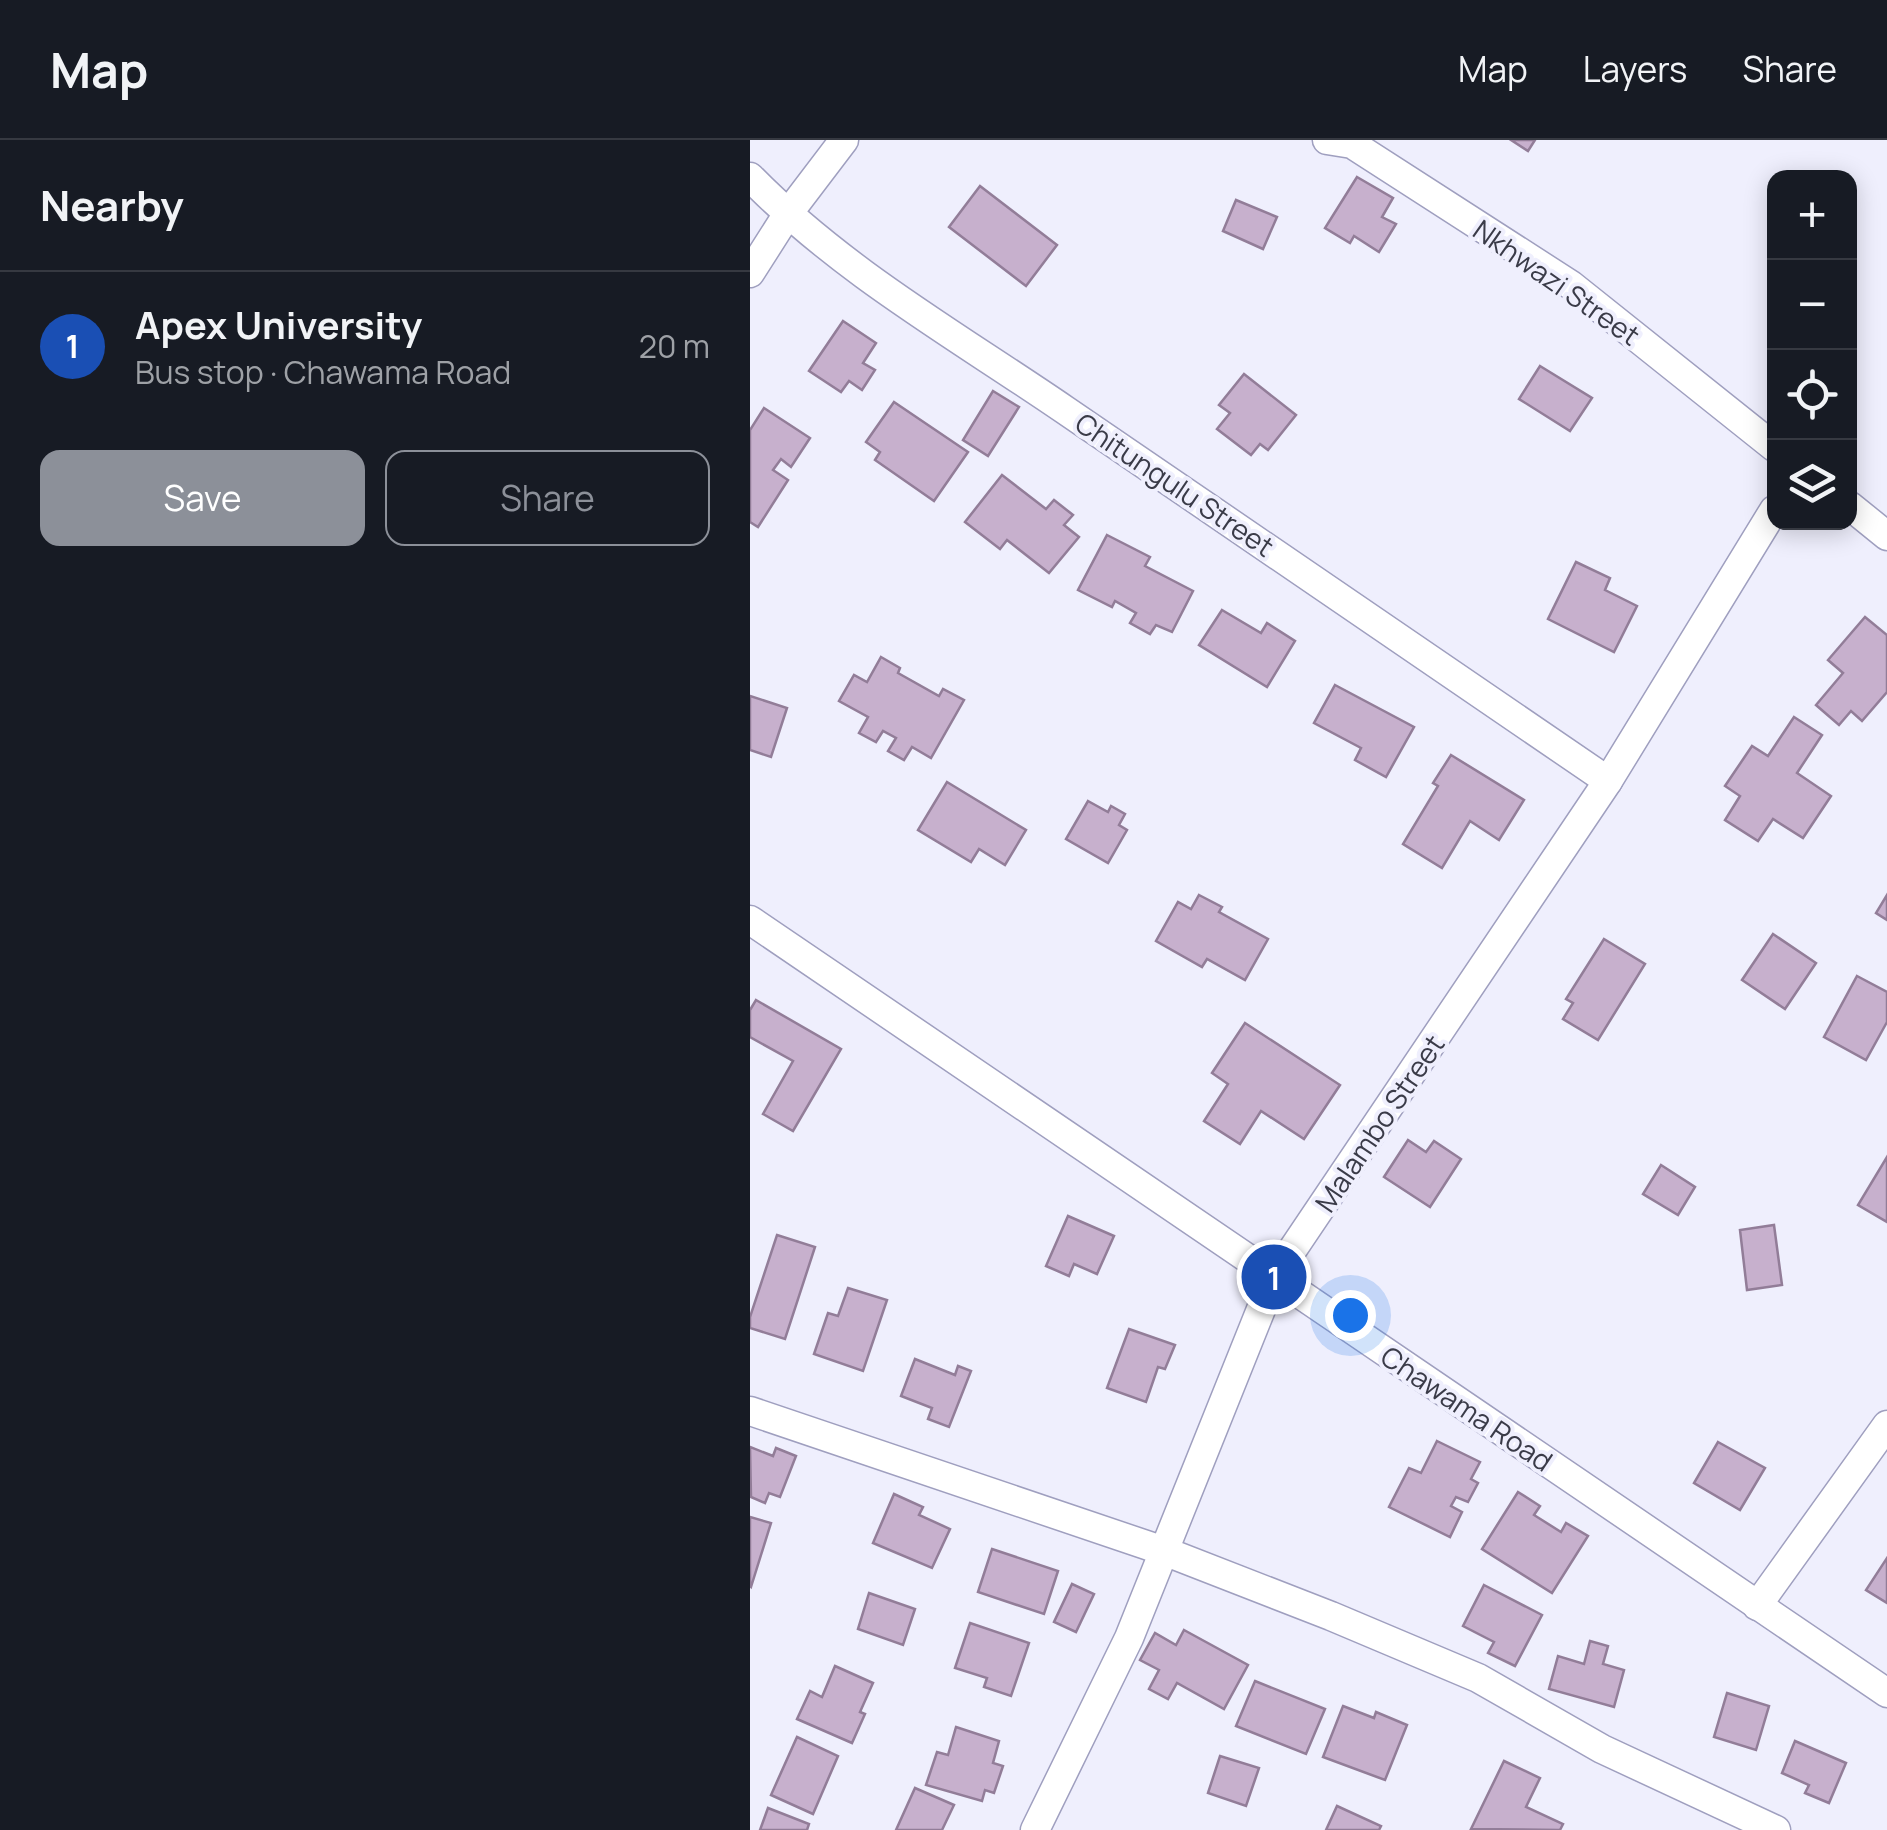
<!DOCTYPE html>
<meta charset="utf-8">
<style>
body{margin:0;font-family:Manrope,sans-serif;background:#20242c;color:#f1f3f6}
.controls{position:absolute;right:30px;top:30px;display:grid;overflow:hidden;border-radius:20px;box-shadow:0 5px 25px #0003}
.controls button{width:90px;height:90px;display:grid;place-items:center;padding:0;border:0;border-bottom:2px solid #363941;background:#171b24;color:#f1f3f6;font:50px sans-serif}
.you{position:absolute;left:600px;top:1175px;width:35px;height:35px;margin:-25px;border:8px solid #fff;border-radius:50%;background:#1a73e8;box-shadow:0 0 0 15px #1a73e833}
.badge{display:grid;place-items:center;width:65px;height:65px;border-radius:50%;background:#8c9099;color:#fff;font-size:32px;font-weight:700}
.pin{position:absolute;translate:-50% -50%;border:5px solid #fff;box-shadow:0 2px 10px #0006}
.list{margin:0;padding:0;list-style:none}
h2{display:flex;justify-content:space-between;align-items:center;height:130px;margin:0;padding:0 40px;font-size:42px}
h2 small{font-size:32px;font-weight:400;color:#9ea1a6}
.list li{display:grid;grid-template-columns:65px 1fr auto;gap:30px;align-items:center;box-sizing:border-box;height:150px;padding:0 40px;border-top:2px solid #363941}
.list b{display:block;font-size:38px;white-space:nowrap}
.list p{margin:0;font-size:32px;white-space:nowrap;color:#9ea1a6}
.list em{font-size:32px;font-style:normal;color:#9ea1a6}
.actions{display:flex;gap:20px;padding:30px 40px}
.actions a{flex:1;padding:22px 0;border:2px solid #8c9099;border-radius:20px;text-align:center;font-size:35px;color:#8c9099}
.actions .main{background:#8c9099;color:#fff}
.icon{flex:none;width:55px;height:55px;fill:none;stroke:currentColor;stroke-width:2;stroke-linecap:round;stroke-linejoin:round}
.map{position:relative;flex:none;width:1137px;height:1690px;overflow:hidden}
header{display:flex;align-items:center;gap:60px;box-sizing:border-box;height:140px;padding:0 50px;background:#171b24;border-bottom:2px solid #363941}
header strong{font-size:48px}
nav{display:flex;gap:55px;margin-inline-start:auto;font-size:35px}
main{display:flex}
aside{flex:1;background:#171b24}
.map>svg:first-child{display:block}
.building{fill:#c7b0cd;stroke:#927d98;stroke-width:2.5}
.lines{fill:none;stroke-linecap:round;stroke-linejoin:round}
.minor-casing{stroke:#9f9fbf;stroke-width:31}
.minor{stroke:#fff;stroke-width:28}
.labels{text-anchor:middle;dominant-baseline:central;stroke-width:8;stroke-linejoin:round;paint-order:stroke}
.street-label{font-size:28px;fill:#3a3b48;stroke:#efeffd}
</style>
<header>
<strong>Map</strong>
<nav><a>Map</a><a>Layers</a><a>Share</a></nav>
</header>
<main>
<aside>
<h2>Nearby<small></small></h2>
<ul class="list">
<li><span class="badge" style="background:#1a4fb4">1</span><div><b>Apex University</b><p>Bus stop · Chawama Road</p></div><em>20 m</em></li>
</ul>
<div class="actions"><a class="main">Save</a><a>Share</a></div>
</aside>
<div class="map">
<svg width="1137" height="1690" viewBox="0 0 1137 1690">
<rect width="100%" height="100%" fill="#efeffd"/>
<g class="building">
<polygon points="761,0 785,0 778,11"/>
<polygon points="607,37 643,58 632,77 646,84 629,112 604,96 600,103 575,88"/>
<polygon points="230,46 307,105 276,146 199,87"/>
<polygon points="486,60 527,77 513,109 473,91"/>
<polygon points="93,181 126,203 113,223 125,230 112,250 99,241 91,252 59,231"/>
<polygon points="790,226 842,258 820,291 769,259"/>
<polygon points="494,234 546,275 518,310 510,304 501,315 467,289 480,273 469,265"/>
<polygon points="243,251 269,267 238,316 213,300"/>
<polygon points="144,262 218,312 184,361 125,320 130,312 116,302"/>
<polygon points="14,268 60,298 41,327 31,319 23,330 38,340 8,387 0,382 0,290"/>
<polygon points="252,335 296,369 304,360 323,375 314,385 329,397 299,433 257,400 250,409 215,382"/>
<polygon points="357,395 400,417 395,426 443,451 422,492 406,485 400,494 380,483 386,473 365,461 362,467 328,450"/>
<polygon points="826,422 860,438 855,450 887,466 864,512 798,479"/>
<polygon points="472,470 511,493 517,483 545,501 517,547 449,505"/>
<polygon points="1115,477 1137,495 1137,552 1112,581 1101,571 1089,585 1066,565 1093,533 1078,520"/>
<polygon points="131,517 150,528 148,533 189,556 193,549 214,560 181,618 162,607 154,620 138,611 146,598 133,591 126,602 109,593 118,577 89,561 104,535 117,542"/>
<polygon points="585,545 664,587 636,637 605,620 611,608 564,583"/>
<polygon points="0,556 37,568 21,617 0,610"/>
<polygon points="1044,577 1072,595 1047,633 1081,656 1053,698 1023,679 1008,701 975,680 990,656 975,646 1002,606 1018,616"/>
<polygon points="701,615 774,660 749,700 720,681 692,728 653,704 688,646 683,643"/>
<polygon points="197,642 276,690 255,725 229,709 221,722 168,690"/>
<polygon points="338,661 358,672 361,666 375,674 369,685 377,690 358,723 316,699"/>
<polygon points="449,755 472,767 469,772 518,799 495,840 457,819 452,827 406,801 428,762 441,769"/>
<polygon points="1137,755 1137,780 1126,773"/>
<polygon points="1023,794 1066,823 1035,869 992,840"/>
<polygon points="854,799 895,824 848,900 813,879 823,863 816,859"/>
<polygon points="1107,836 1137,852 1137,882 1116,920 1074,897"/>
<polygon points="6,860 91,909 43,991 13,974 43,921 0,897 0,870"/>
<polygon points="495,883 590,945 554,999 511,971 490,1004 454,981 478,944 462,933"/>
<polygon points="658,1000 676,1012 684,1001 711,1019 680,1067 634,1037"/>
<polygon points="1137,1017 1137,1082 1108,1065"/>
<polygon points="911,1025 945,1047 928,1075 893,1054"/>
<polygon points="318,1076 364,1096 347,1134 324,1124 319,1136 296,1126"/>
<polygon points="1024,1085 1032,1145 997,1150 990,1090"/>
<polygon points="27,1095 65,1107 35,1199 0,1188 0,1177"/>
<polygon points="98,1148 137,1160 113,1231 64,1214 78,1173 88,1176"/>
<polygon points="379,1189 425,1205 415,1229 408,1227 396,1262 357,1248"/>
<polygon points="165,1219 205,1235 208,1226 221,1231 199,1287 178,1279 182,1268 151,1256"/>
<polygon points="687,1301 730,1322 721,1339 728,1343 718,1362 706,1357 701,1366 712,1372 700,1397 639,1367 659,1328 671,1333"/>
<polygon points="968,1302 1015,1328 990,1370 944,1343"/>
<polygon points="0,1307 23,1316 26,1308 46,1316 30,1357 19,1353 15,1363 1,1357"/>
<polygon points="768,1352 790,1366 784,1375 811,1392 816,1383 838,1396 802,1453 732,1409"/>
<polygon points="144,1354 173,1367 169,1375 200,1389 182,1428 123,1403"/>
<polygon points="0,1377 21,1383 1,1447 0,1446"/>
<polygon points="242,1409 308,1431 294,1474 228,1452"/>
<polygon points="1137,1418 1137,1463 1116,1450"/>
<polygon points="322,1444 344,1454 326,1492 304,1482"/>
<polygon points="734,1445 792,1475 765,1526 738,1513 744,1502 713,1486"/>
<polygon points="119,1453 165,1469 153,1505 108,1489"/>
<polygon points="220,1483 279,1503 261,1556 234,1547 237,1538 205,1528"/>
<polygon points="434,1490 498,1525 474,1569 427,1543 418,1559 399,1549 409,1530 390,1520 405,1493 426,1505"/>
<polygon points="840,1501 858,1506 853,1524 874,1530 864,1567 799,1549 808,1516 834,1524"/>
<polygon points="85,1526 123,1543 110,1572 115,1574 102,1603 47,1579 60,1551 72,1557"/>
<polygon points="505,1541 575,1569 556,1614 486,1586"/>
<polygon points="977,1553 1019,1566 1006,1610 964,1597"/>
<polygon points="593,1566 624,1578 626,1572 657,1585 635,1640 573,1617"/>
<polygon points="206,1587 249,1601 243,1623 253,1626 244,1653 235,1650 232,1661 176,1645 187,1612 198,1615"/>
<polygon points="47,1597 88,1616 63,1674 21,1655"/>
<polygon points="1045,1601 1096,1623 1079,1663 1055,1653 1059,1645 1032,1633"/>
<polygon points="470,1616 509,1628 496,1666 458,1653"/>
<polygon points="754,1621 790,1638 776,1667 813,1684 810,1690 721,1689"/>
<polygon points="165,1648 204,1665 192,1690 146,1690"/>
<polygon points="587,1666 631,1686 629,1690 576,1690"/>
<polygon points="18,1668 59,1684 57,1690 10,1690"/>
</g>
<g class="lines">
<g class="minor-casing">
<g id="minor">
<polyline points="577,0 602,4 821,145 1024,307"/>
<path d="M0 37C92 131 207 196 315 270 496 393 677 517 858 641"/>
<polyline points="0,133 37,75 94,0"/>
<polyline points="1100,366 1137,396"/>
<polyline points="0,780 1137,1553"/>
<polyline points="0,1271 414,1411 581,1476 728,1538 852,1609 1026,1690"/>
<polyline points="1007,1466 1137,1285"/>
<polyline points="285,1690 379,1498 524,1137 858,641 1024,370"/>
</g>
</g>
<use href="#minor" class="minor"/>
</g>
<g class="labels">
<g class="street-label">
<text transform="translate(807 142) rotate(35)">Nkhwazi Street</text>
<text transform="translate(425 344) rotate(34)">Chitungulu Street</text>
<text transform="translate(629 983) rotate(-56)">Malambo Street</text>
<text transform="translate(717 1268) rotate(34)">Chawama Road</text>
</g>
</g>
</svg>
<div class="controls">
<button>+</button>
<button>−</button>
<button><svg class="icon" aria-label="locate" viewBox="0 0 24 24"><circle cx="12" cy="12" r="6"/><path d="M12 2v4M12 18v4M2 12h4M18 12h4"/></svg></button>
<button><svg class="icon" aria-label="layers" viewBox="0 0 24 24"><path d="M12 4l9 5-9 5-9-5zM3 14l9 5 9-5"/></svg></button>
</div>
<div class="you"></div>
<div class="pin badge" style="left:524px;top:1137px;background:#1a4fb4">1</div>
</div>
</main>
